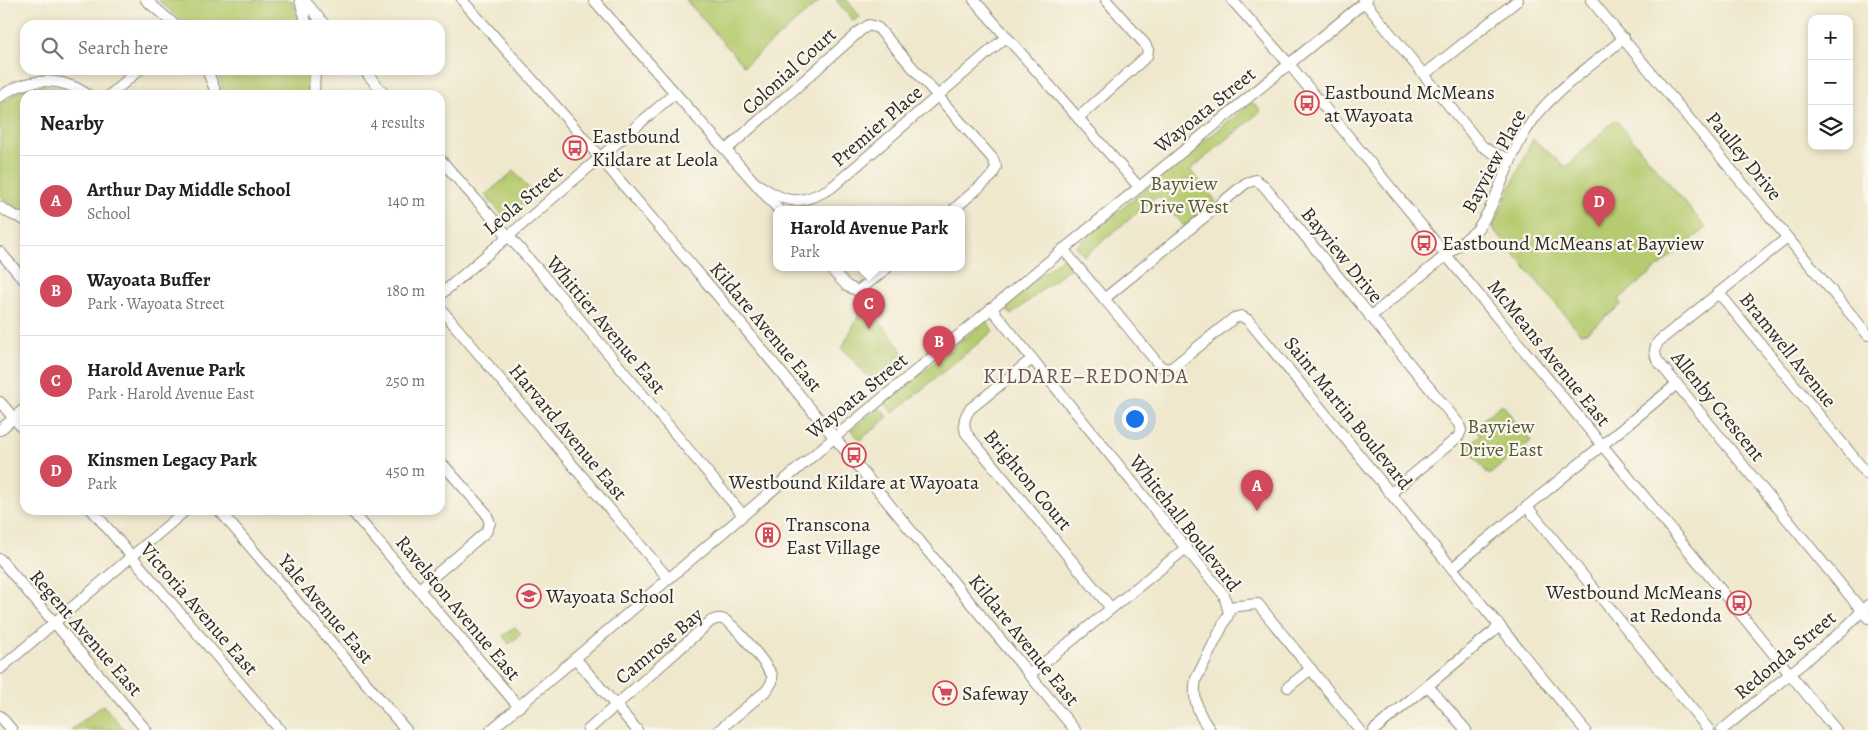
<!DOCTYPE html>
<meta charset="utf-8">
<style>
body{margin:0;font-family:Alegreya,serif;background:#f2f2f2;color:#202124}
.controls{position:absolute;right:15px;top:15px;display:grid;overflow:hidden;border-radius:10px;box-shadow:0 2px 8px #0003}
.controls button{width:45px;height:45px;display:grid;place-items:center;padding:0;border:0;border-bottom:1px solid #e0e0e0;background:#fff;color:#202124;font:25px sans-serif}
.you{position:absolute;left:1134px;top:418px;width:18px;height:18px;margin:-12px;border:4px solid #fff;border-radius:50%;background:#1a73e8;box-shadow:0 0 0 8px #1a73e833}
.badge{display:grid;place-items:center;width:32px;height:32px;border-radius:50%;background:#d1495b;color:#fff;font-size:16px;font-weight:700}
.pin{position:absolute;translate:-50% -41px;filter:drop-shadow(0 1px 2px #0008)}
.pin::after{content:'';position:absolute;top:26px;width:18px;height:15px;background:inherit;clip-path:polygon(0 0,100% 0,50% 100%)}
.popup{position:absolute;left:773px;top:206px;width:192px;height:65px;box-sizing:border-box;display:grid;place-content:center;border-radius:10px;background:#fff;filter:drop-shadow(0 1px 4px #0005);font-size:16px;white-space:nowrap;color:#757577}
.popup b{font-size:19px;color:#202124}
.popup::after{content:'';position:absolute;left:50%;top:100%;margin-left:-10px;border:10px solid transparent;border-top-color:#fff}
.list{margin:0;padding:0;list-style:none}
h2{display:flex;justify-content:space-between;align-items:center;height:65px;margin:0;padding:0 20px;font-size:21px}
h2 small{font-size:16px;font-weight:400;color:#757577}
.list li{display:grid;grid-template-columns:32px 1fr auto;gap:15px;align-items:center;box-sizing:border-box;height:90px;padding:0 20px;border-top:1px solid #e0e0e0}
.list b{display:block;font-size:19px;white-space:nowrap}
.list p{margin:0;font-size:16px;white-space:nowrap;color:#757577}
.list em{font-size:16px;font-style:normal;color:#757577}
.icon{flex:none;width:28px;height:28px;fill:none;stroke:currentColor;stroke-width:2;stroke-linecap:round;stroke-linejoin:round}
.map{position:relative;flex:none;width:1868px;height:730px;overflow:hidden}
.search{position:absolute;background:#fff;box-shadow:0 2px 8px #0003;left:20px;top:20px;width:425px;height:55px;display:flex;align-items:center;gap:12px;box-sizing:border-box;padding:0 18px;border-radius:15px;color:#757577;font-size:19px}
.panel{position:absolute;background:#fff;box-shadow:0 2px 8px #0003;left:20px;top:90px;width:425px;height:425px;border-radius:15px}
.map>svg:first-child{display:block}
.green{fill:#b6cb6f;stroke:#707b4d}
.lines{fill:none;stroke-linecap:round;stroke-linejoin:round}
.minor-casing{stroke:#8d8a7c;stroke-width:12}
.minor{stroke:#fff;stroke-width:10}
.labels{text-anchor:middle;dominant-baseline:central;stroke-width:4.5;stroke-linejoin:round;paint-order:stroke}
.street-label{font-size:20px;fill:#2b2b2b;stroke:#fbf7ec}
.poi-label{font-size:20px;fill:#2b2b2b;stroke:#fbf7ec;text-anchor:start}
.park-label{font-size:20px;fill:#555b3f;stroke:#fbf7ec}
.neighbourhood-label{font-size:21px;letter-spacing:1px;fill:#695554;stroke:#fbf7ec}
</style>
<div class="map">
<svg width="1868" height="730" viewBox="0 0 1868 730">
<rect width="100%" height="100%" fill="#fbf7ec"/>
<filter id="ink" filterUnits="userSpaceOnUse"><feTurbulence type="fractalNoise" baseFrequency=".02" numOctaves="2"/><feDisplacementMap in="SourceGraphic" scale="10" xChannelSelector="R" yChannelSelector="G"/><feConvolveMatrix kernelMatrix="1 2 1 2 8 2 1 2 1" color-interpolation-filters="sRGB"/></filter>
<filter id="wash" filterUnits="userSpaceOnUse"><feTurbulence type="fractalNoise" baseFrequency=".0096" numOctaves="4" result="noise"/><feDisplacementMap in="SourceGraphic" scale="20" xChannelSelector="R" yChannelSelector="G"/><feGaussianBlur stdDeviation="1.12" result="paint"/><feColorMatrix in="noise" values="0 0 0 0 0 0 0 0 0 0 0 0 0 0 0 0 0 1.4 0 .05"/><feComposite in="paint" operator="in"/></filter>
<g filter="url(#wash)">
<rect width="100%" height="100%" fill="#efe8cd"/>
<g class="green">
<polygon points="158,0 292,0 302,25 186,25"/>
<polygon points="686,0 821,0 744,66"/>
<polygon points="836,0 847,0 860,17 853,21"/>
<polygon points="216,70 310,70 309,95 225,95"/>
<polygon points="43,85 66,89 79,95 25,95 25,212 15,207 0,196 0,104 21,90"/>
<polygon points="1251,103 1255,104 1261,111 1190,170 1216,201 1185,227 1158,196 1084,256 1076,246"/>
<polygon points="1614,121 1617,121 1706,228 1619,299 1621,305 1587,332 1580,333 1495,231 1493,226 1533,139 1566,167"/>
<polygon points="514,171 535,196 507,220 485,195"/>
<polygon points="1063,257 1071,267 1011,315 1004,306"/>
<polygon points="867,304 910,361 877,387 842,348 861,311"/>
<polygon points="986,320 993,331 893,413 885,403"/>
<polygon points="1502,404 1531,441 1489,475 1466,447 1480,435 1474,427"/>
<polygon points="877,409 881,409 888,417 860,440 851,430"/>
<polygon points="515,627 521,634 509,644 503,636"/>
<polygon points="103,705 125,730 71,730"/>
</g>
</g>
<g filter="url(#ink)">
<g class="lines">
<g class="minor-casing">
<g id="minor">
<polyline points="146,0 175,25"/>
<polyline points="300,0 307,25"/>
<polyline points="304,0 325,25"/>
<polyline points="462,0 568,120 718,296 1075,730"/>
<polyline points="594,0 675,93 779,210"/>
<polyline points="974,0 1139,187"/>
<polyline points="1232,0 1289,64 1836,730"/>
<polyline points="1363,0 1482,146 1495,154 1511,159"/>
<polyline points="1591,0 1868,335"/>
<polyline points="207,70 217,95"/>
<polyline points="364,70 385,95"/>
<polyline points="1425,74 1518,0"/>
<polyline points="110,95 139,70"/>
<polyline points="314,95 315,70"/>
<path d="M0 97C26 77 61 76 88 95"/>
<polyline points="1078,118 1147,56 1148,50 1145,44 1106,0"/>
<polyline points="726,150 861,30 869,25 878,28 993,159 996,167 992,176 953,210"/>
<polyline points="440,159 542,274 743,515"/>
<path d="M757 184C789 204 798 206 831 188L1006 37"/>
<polyline points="0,207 11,214 25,220"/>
<path d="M1787 238 1659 341C1654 347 1654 352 1657 360L1868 618"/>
<polyline points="1063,249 1160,366 1167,369 1173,367 1234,318 1241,316 1248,320 1585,730"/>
<polyline points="0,252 25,281"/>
<polyline points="830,268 847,286 858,291 887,268"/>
<polyline points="1719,293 1868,475"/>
<polyline points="440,295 675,93"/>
<polyline points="1104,299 1246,183 1256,180 1263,185 1459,424 1461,431 1458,437 1391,493"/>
<polyline points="440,308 668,578"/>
<path d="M991 308 1224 595 1229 613 1196 679C1192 698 1198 715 1210 730"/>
<path d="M1370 317 1476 231C1499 201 1506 161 1527 129 1549 93 1592 66 1624 38"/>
<path d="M1032 359 970 409C964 417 963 423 966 433L1111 608"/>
<polyline points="0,402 25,431"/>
<polyline points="0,430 25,408"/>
<polyline points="1528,508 1709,730"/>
<polyline points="92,510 280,730"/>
<polyline points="219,510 406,730"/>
<polyline points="351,510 519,707"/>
<polyline points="0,559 146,730"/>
<polyline points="1452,568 1677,384"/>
<polyline points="419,589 486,532 490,523 486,513 440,461"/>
<polyline points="1228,607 1258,604 1360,730"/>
<polyline points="575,658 637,730"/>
<polyline points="0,669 186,510"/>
<polyline points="1029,675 1186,548"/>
<polyline points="1428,686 1466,730"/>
<polyline points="1288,687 1311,669"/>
<polyline points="0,716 12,730"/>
<polyline points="491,730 835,437 1367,0"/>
<path d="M588 730 711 621C715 619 718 618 722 619 734 622 765 663 772 675V682L767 690 719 730"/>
<polyline points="1374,730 1500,626"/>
<polyline points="1722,730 1843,630 1868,605"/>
</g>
</g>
<use href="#minor" class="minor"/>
</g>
</g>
<defs>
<g id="bus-ring" transform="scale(1.25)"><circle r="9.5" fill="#fbf7ec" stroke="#d1495b" stroke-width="1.5"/><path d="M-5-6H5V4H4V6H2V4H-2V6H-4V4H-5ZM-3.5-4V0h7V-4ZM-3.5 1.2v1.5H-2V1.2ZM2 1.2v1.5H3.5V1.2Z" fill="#d1495b"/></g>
<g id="building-ring" transform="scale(1.25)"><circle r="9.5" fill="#fbf7ec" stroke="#d1495b" stroke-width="1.5"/><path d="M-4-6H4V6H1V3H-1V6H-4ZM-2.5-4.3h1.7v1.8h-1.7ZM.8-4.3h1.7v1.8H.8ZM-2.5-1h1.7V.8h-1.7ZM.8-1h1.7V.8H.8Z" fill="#d1495b"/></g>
<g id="school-ring" transform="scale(1.25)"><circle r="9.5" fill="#fbf7ec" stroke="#d1495b" stroke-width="1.5"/><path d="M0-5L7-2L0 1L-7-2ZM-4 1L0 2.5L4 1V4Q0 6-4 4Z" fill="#d1495b"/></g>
<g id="supermarket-ring" transform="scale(1.25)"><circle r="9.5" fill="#fbf7ec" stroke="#d1495b" stroke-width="1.5"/><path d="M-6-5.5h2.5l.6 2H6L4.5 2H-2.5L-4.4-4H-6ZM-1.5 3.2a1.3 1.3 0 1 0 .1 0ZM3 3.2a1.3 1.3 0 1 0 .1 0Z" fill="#d1495b"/></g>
</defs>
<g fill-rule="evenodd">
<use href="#bus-ring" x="1307" y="103"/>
<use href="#bus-ring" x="575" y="148"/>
<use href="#bus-ring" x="1424" y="243"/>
<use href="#bus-ring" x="854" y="455"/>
<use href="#building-ring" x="768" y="535"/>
<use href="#school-ring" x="529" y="596"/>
<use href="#bus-ring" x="1739" y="603"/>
<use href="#supermarket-ring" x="945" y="693"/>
</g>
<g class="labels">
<g class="street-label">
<text transform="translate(789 71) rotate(-42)">Colonial Court</text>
<text transform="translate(1205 110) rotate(-39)">Wayoata Street</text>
<text transform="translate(877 126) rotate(-41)">Premier Place</text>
<text transform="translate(1744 156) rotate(51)">Paulley Drive</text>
<text transform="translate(1494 161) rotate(-62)">Bayview Place</text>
<text transform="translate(523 200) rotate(-40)">Leola Street</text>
<text transform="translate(1342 255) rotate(51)">Bayview Drive</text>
<text transform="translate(606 325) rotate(50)">Whittier Avenue East</text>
<text transform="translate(766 327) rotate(50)">Kildare Avenue East</text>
<text transform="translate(1788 350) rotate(51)">Bramwell Avenue</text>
<text transform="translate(1549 353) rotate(51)">McMeans Avenue East</text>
<text transform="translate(857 396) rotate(-39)">Wayoata Street</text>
<text transform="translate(1718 406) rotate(51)">Allenby Crescent</text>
<text transform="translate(1348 413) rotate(51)">Saint Martin Boulevard</text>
<text transform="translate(568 432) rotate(50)">Harvard Avenue East</text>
<text transform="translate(1028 480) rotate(50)">Brighton Court</text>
<text transform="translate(1185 523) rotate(52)">Whitehall Boulevard</text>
<text transform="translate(458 608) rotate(50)">Ravelston Avenue East</text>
<text transform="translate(199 609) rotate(49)">Victoria Avenue East</text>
<text transform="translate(326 609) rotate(50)">Yale Avenue East</text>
<text transform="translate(86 633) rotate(49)">Regent Avenue East</text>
<text transform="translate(1024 640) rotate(51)">Kildare Avenue East</text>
<text transform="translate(659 646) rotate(-40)">Camrose Bay</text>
<text transform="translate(1785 655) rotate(-40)">Redonda Street</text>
</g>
<g class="poi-label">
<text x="1324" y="92">Eastbound McMeans<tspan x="1324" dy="23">at Wayoata</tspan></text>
<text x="592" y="136">Eastbound<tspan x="592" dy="23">Kildare at Leola</tspan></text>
<text x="1442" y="243">Eastbound McMeans at Bayview</text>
<text x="854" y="482" text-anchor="middle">Westbound Kildare at Wayoata</text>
<text x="786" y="524">Transcona<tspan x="786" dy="23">East Village</tspan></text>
<text x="1722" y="592" text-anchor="end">Westbound McMeans<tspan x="1722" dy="23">at Redonda</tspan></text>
<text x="546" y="596">Wayoata School</text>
<text x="962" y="693">Safeway</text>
</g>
<g class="park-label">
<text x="1184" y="183">Bayview<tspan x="1184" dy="23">Drive West</tspan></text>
<text x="1501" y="426">Bayview<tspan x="1501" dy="23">Drive East</tspan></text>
</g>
<g class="neighbourhood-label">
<text x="1086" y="376">KILDARE–REDONDA</text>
</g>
</g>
</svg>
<div class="controls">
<button>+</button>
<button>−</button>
<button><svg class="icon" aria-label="layers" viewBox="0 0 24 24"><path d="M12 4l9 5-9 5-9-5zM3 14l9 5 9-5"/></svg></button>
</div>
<div class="you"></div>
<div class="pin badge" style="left:1257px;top:511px">A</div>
<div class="pin badge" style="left:939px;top:367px">B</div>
<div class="pin badge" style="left:869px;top:329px">C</div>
<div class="popup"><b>Harold Avenue Park</b>Park</div>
<div class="pin badge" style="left:1599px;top:227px">D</div>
<div class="search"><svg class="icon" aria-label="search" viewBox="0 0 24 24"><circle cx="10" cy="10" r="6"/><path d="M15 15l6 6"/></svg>Search here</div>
<section class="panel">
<h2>Nearby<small>4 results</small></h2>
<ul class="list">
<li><span class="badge">A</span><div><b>Arthur Day Middle School</b><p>School</p></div><em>140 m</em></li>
<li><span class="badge">B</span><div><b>Wayoata Buffer</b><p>Park · Wayoata Street</p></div><em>180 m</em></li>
<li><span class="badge">C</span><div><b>Harold Avenue Park</b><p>Park · Harold Avenue East</p></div><em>250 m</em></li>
<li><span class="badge">D</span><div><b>Kinsmen Legacy Park</b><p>Park</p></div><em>450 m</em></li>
</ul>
</section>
</div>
